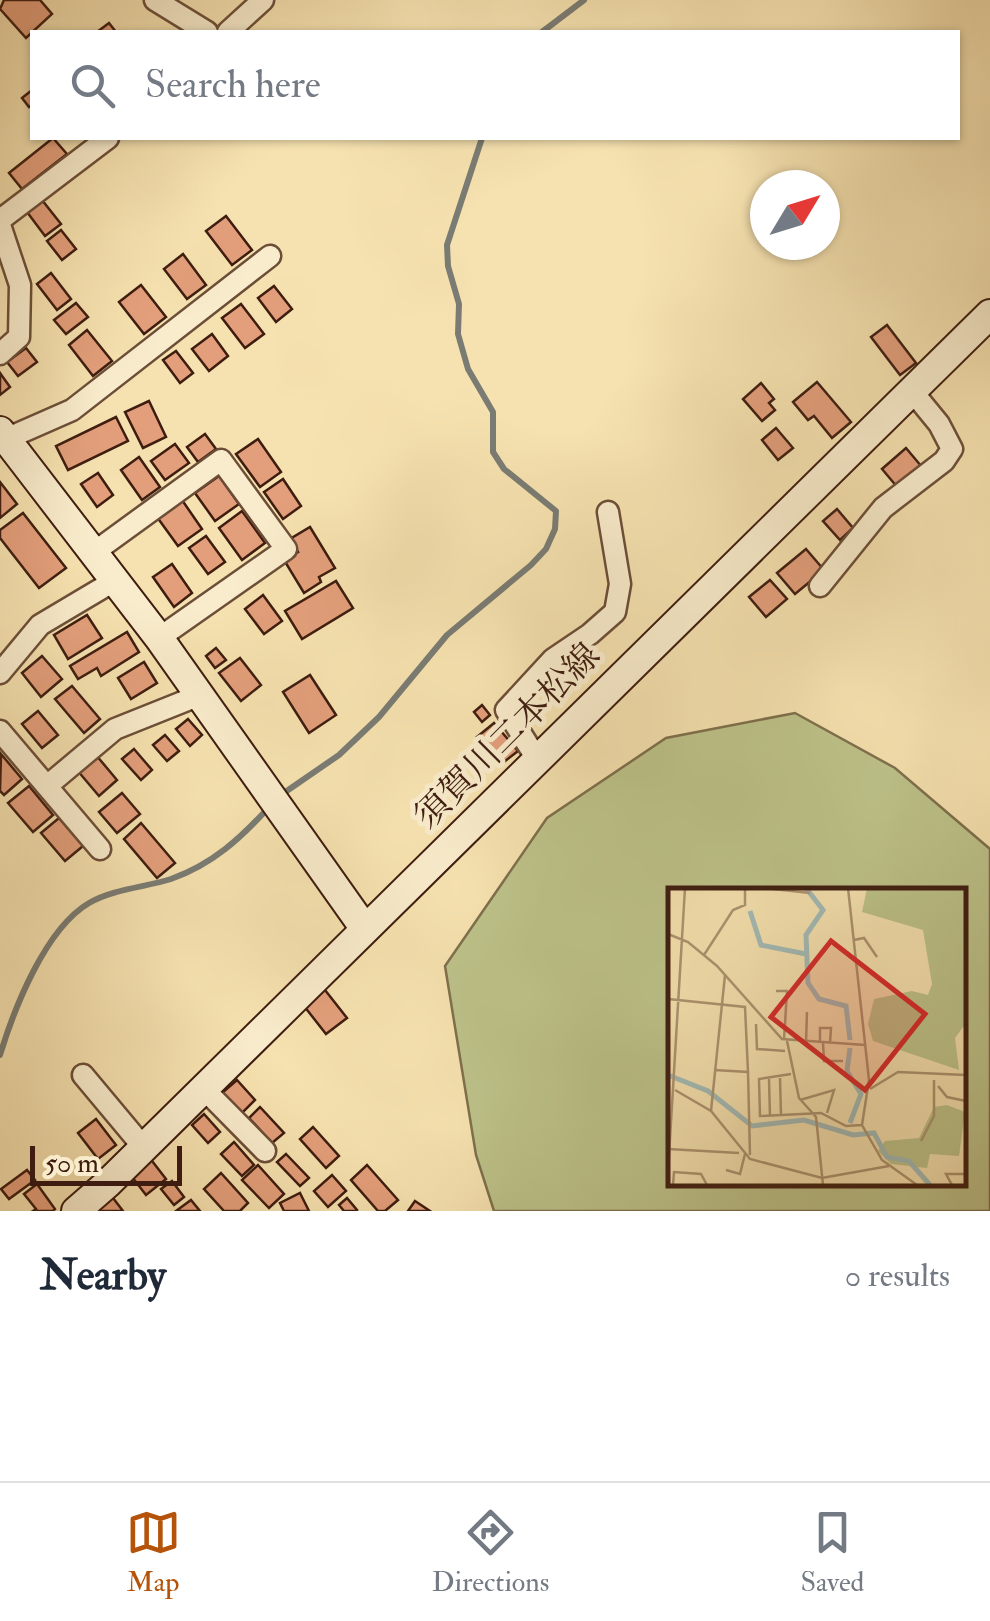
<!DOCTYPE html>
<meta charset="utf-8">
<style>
body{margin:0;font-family:"IM FELL Double Pica","Noto Serif JP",serif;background:#f6f6f7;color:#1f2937}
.compass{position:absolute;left:750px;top:170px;width:90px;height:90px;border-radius:50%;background:#fff;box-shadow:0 2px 8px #0004;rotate:52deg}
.scale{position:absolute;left:30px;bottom:25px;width:152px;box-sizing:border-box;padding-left:10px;border:5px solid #3e1d10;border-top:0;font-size:28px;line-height:35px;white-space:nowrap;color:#3e1d10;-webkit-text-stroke:8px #f9eccc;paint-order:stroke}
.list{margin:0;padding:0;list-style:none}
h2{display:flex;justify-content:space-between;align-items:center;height:130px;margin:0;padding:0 40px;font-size:42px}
h2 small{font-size:32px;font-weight:400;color:#747a83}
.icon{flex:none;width:55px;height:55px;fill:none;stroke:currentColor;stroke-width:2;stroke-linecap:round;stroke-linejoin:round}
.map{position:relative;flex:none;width:990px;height:1211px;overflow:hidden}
.search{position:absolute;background:#fff;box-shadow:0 2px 8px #0004;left:30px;right:30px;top:30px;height:110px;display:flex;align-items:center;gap:25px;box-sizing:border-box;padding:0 35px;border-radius:0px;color:#747a83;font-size:38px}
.sheet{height:270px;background:#fff}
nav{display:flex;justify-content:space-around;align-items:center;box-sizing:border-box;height:140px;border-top:2px solid #e0e1e3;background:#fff;font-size:28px;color:#747a83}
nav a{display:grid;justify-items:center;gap:5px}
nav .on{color:#b45309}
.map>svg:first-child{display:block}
.green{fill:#bdc38a;stroke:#7e704d;stroke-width:2.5;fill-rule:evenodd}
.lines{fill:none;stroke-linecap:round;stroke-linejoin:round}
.stream{stroke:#7a7c74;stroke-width:6}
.building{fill:#e39f7b;stroke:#3e1d10;stroke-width:2.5}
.street-casing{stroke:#6c4e38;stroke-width:25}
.secondary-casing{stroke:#3e1d10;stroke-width:32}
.street{stroke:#f9eccc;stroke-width:20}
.secondary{stroke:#f9eccc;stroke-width:28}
.labels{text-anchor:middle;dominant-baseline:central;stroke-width:10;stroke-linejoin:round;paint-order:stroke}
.street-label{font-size:35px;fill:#3e1d10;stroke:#f9eccc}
.inset-river{fill:none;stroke:#a2bbb7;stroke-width:5}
.inset-road{fill:none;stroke:#ac9370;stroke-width:2.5}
.view{fill:#d62828;fill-opacity:0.15;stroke:#d62828;stroke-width:5}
.inset-edge{fill:none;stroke:#3e1d10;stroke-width:5}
</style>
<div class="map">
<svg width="990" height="1211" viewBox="0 0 990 1211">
<rect width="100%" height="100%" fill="#f6e2b0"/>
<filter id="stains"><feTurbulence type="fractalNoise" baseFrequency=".002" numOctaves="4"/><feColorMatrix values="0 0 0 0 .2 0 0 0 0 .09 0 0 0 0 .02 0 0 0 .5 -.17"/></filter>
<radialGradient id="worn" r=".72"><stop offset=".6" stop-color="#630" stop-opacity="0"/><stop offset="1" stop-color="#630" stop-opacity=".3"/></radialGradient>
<path class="green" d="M795 713 895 768 990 849V1211H494L476 1155 445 966 547 818 666 738ZM670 891H962V1184H670Z"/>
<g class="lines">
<g class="stream">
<polyline points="542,32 584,0"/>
<polyline points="278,797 339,755 379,717 447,635 531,565 546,549 555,529 556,511 504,469 493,452 493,412 468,369 458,334 459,304 448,266 447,245 482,138"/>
<path d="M0 1055C14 1009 45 929 89 903 113 889 146 887 171 879 213 864 241 838 270 806"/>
</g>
</g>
<g class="building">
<polygon points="4,0 40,0 52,14 26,38 0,9"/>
<polygon points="109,23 116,32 97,32"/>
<polygon points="32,90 32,105 29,107 22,98"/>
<polygon points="53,138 67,154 22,189 9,173"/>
<polygon points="42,200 61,224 45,236 27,212"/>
<polygon points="226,216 252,250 232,265 206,231"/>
<polygon points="61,230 76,249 62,260 47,241"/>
<polygon points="183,254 206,285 187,299 164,269"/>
<polygon points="51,273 71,299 57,310 37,284"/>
<polygon points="141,285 166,317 144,334 119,302"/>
<polygon points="274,286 292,309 276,322 258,298"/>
<polygon points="76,303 88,317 66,334 54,320"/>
<polygon points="241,304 264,334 245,348 222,318"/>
<polygon points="887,325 916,363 900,375 871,337"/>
<polygon points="87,330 112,361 93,376 69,345"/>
<polygon points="212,334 228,356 209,371 192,349"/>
<polygon points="26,348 37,362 18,376 7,362"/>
<polygon points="176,351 193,373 180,383 163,360"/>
<polygon points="0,373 10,387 0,395"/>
<polygon points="817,382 851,422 832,438 814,416 808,420 793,402"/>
<polygon points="761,383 774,399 769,403 775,410 762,421 743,399"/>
<polygon points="149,401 166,437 143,448 125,412"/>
<polygon points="116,417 128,441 68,470 56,446"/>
<polygon points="776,428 793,448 778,460 762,440"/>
<polygon points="205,434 216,449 198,462 187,447"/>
<polygon points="258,439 281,472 260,487 236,454"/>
<polygon points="175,444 189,463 165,480 151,461"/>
<polygon points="906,448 922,467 898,488 882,469"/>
<polygon points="139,457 160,487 142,500 121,470"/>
<polygon points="98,473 113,495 97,507 81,484"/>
<polygon points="219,476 239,504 215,521 195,493"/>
<polygon points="283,479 301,506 283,519 264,492"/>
<polygon points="0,482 17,504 0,518"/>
<polygon points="182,500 202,529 178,546 157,517"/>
<polygon points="837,509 853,528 840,540 823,521"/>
<polygon points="242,511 265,543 242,560 219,528"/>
<polygon points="23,513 66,568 39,588 0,538 0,530"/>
<polygon points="310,527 335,568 319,577 321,582 304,593 284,560 298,552 290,539"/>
<polygon points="206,536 225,562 208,574 189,548"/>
<polygon points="806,549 824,570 795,594 777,573"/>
<polygon points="172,564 192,593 174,607 153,577"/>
<polygon points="770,580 787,599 766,617 749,597"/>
<polygon points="336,581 353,608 302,639 285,611"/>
<polygon points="263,595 282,621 264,634 245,609"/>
<polygon points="87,615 102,638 68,659 54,635"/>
<polygon points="127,632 139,652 101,676 97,668 78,679 70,666"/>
<polygon points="216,648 226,660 215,668 206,656"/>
<polygon points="42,656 62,679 41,697 22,673"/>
<polygon points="240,658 261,685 241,701 219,673"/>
<polygon points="144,662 157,683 131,699 118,678"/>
<polygon points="310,675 336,715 309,733 283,692"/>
<polygon points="72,686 100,719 84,733 55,699"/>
<polygon points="482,705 490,715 482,722 474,712"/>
<polygon points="38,711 58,735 42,748 22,724"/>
<polygon points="188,719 202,735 190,746 176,729"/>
<polygon points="494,723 518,751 500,765 477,737"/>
<polygon points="165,735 179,751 167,761 153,745"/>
<polygon points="134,749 152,770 141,780 122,759"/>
<polygon points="1,754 22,779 4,795 0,791"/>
<polygon points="96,755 117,780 99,796 77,770"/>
<polygon points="29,786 53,815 33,832 8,803"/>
<polygon points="122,793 140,814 117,833 99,812"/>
<polygon points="59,818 83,846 65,861 41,833"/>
<polygon points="141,823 175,863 157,878 124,839"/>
<polygon points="325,990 347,1018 326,1034 304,1006"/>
<polygon points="237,1080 255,1100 241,1114 222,1093"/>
<polygon points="260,1107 284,1133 272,1143 249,1118"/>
<polygon points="204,1114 220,1132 208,1143 192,1125"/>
<polygon points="96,1119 116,1145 98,1159 78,1133"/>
<polygon points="313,1127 339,1156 326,1168 300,1139"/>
<polygon points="234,1142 254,1165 242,1176 221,1154"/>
<polygon points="286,1154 309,1178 300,1186 277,1162"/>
<polygon points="149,1157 166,1179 146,1195 129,1173"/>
<polygon points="258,1165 284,1194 269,1208 242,1180"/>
<polygon points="367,1165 398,1200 385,1211 378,1211 351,1180"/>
<polygon points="27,1170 35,1180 9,1199 1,1189"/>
<polygon points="221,1173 248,1203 240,1211 224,1211 204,1189"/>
<polygon points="332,1175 346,1191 328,1207 314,1191"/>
<polygon points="172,1181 184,1197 174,1205 161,1189"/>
<polygon points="37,1184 55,1209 53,1211 33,1211 36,1209 24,1194"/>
<polygon points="300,1193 309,1211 284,1211 280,1203"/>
<polygon points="110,1194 123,1211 89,1211"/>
<polygon points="347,1198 357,1210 356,1211 344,1211 339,1205"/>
<polygon points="191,1200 200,1211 176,1211"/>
<polygon points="415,1201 430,1211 408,1211"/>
</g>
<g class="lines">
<g class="street-casing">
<g id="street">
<polyline points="155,0 207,32"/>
<polyline points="228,32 263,0"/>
<polyline points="0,220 108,138"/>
<polyline points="0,225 20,285 19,337 0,354"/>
<polyline points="6,439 72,410 270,256"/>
<polyline points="93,553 221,460 286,549 159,638"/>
<polyline points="820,586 883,508 944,461 952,449 939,424 912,391"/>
<polyline points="0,673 40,625 114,581"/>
<polyline points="0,731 100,849"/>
<polyline points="537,759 506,710 553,659 590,634 615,612 620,584 608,512"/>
<polyline points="47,786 115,729 200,695"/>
<polyline points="83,1075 144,1148"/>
<polyline points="204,1089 265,1151"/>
</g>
</g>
<g class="secondary-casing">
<g id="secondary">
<polyline points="0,431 159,638 365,929"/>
<polyline points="76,1211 107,1184 990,314"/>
</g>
</g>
<use href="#street" class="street"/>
<use href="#secondary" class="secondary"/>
</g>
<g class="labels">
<g class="street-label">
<text transform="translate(507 736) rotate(-45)">須賀川二本松線</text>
</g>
</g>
<g transform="translate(668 888)">
<rect width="298" height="298" fill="#f6e2b0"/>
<path d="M199 0H297L298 135 287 150 291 182 205 153 200 136 206 111 244 103 260 107 264 96 255 42 194 24ZM279 217 297 224 291 268 262 266 259 280 223 276 210 263 217 253 251 250 266 219Z" fill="#bdc38a"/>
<path class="inset-river" d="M138 0 155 22 138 47 140 95 151 111 178 118 182 152M82 23 93 57 138 66M0 187 40 203 84 238 136 232 185 247 206 245 219 269 241 273 262 297M182 235 193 206 179 183 182 160"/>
<path class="inset-road" d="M96 0 142 5M180 0 201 192 194 237 214 272 249 297M0 46 20 54 49 78 114 151 197 157M186 52 196 50 209 69M36 67 65 22 77 17V0M108 103H119L116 152M0 111 77 119 80 184M88 136 89 161 117 163M119 153 131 210 148 229 155 297M138 155 139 124M152 155V140H163L162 155M155 155 156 173H175M46 182 80 184 82 267M123 186 91 191 92 228 153 225 178 238 194 237M112 190 113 227M101 191 102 229M270 198 279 209 298 213M202 201 230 184 298 187M7 202 43 223 82 271 154 290 221 278M132 212 166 202 159 225M43 223 57 87M253 253 266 228V192M0 261 71 265M58 282 72 286 77 266M0 284 17 0M5 297 6 284 33 286 39 297M284 297 278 286H298"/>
<path class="view" d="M163 53 257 126 197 202 103 129Z"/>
<rect width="298" height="298" class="inset-edge"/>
</g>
<rect width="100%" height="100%" filter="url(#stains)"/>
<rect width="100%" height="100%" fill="url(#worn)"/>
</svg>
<svg class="compass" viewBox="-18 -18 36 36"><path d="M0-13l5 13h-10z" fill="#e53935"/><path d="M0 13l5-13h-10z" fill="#747a83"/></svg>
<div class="scale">50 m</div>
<div class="search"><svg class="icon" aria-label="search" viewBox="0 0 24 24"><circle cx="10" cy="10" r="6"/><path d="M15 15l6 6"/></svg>Search here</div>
</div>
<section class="sheet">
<h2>Nearby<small>0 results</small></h2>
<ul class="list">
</ul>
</section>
<nav>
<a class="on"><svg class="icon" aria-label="map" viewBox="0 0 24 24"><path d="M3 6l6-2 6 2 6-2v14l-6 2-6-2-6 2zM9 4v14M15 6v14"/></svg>Map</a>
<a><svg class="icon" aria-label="directions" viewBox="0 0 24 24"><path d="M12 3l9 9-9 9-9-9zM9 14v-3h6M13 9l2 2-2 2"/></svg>Directions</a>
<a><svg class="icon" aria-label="saved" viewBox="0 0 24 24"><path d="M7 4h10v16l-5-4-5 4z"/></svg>Saved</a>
</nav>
